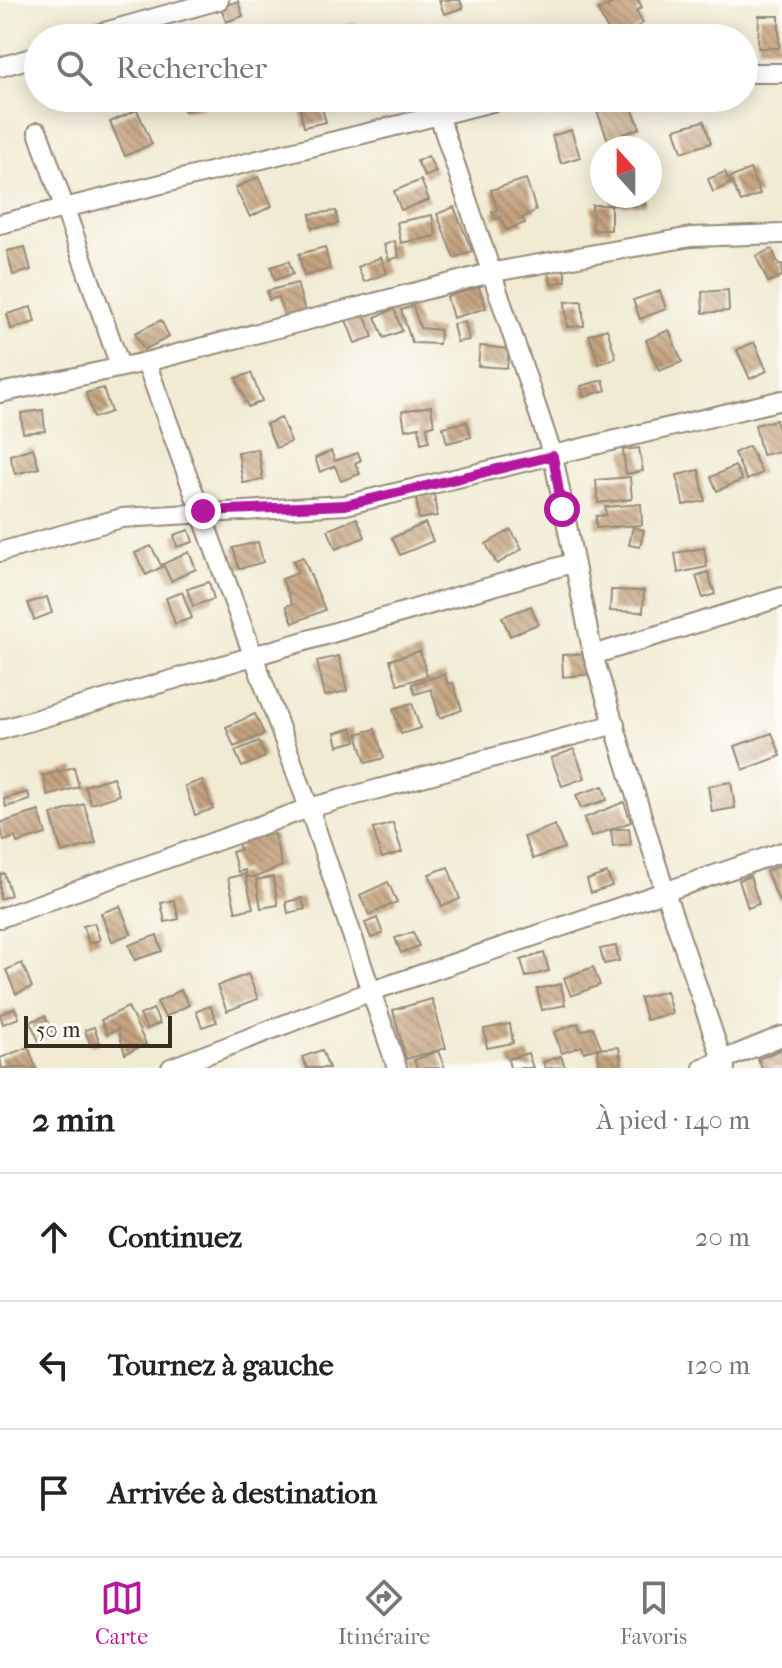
<!DOCTYPE html>
<html lang="fr">
<meta charset="utf-8">
<style>
body{margin:0;font-family:"IM FELL French Canon",serif;background:#f2f2f2;color:#222}
.compass{position:absolute;left:590px;top:136px;width:72px;height:72px;border-radius:50%;background:#fff;box-shadow:0 4px 20px #0003;rotate:339deg}
.scale{position:absolute;left:24px;bottom:20px;width:148px;box-sizing:border-box;padding-left:8px;border:4px solid #3b2a1e;border-top:0;font-size:22px;line-height:28px;white-space:nowrap;color:#3b2a1e;-webkit-text-stroke:6px #fdfcf7;paint-order:stroke}
.stop{position:absolute;width:24px;height:24px;margin:-18px;border:6px solid #b5179e;border-radius:50%;background:#fff}
.stop.end{background:#b5179e;border-color:#fff;box-shadow:0 2px 8px #0008}
.list{margin:0;padding:0;list-style:none}
h2{display:flex;justify-content:space-between;align-items:center;height:104px;margin:0;padding:0 32px;font-size:34px}
h2 small{font-size:26px;font-weight:400;color:#767676}
.list li{display:grid;grid-template-columns:52px 1fr auto;gap:24px;align-items:center;box-sizing:border-box;height:128px;padding:0 32px;border-top:2px solid #e0e0e0}
.list b{display:block;font-size:30px;white-space:nowrap}
.list em{font-size:26px;font-style:normal;color:#767676}
.icon{flex:none;width:44px;height:44px;fill:none;stroke:currentColor;stroke-width:2;stroke-linecap:round;stroke-linejoin:round}
.map{position:relative;flex:none;width:782px;height:1068px;overflow:hidden}
.search{position:absolute;background:#fff;box-shadow:0 4px 20px #0003;left:24px;right:24px;top:24px;height:88px;display:flex;align-items:center;gap:20px;box-sizing:border-box;padding:0 28px;border-radius:44px;color:#767676;font-size:30px}
.sheet{height:488px;background:#fff}
nav{display:flex;justify-content:space-around;align-items:center;box-sizing:border-box;height:112px;border-top:2px solid #e0e0e0;background:#fff;font-size:22px;color:#767676}
nav a{display:grid;justify-items:center;gap:4px}
nav .on{color:#b5179e}
.map>svg:first-child{display:block}
.building{fill:url(#building-back-hatch)}
.lines{fill:none;stroke-linecap:round;stroke-linejoin:round}
.minor-casing{stroke:#968a78;stroke-width:22}
.minor{stroke:#fff;stroke-width:18}
.route{stroke:#b5179e;stroke-width:10}
</style>
<div class="map">
<svg width="782" height="1068" viewBox="0 0 782 1068">
<defs>
<pattern id="building-back-hatch" width="6" height="6" patternUnits="userSpaceOnUse" patternTransform="scale(2)"><rect width="6" height="6" fill="#c4a27e"/><path d="M-1 5l2 2M0 0l6 6M5-1l2 2" fill="none" stroke="#a08467"/></pattern>
</defs>
<rect width="100%" height="100%" fill="#fdfcf7"/>
<filter id="ink" filterUnits="userSpaceOnUse"><feTurbulence type="fractalNoise" baseFrequency=".0125" numOctaves="2"/><feDisplacementMap in="SourceGraphic" scale="16" xChannelSelector="R" yChannelSelector="G"/><feConvolveMatrix kernelMatrix="1 2 1 2 8 2 1 2 1" color-interpolation-filters="sRGB"/></filter>
<filter id="wash" filterUnits="userSpaceOnUse"><feTurbulence type="fractalNoise" baseFrequency=".006" numOctaves="4" result="noise"/><feDisplacementMap in="SourceGraphic" scale="32" xChannelSelector="R" yChannelSelector="G"/><feGaussianBlur stdDeviation="1.8" result="paint"/><feColorMatrix in="noise" values="0 0 0 0 0 0 0 0 0 0 0 0 0 0 0 0 0 1.4 0 .05"/><feComposite in="paint" operator="in"/></filter>
<g filter="url(#wash)">
<rect width="100%" height="100%" fill="#f1ebd3"/>
<g id="blocks">
<g class="building">
<polygon points="439,0 460,0 463,8 444,14"/>
<polygon points="618,0 638,0 642,7 636,11 643,23 622,38 612,38 598,11"/>
<polygon points="238,1 243,16 226,22 221,7"/>
<polygon points="759,16 779,16 779,48 758,48"/>
<polygon points="355,22 359,38 316,38 314,32"/>
<polygon points="482,25 486,38 457,38 455,33"/>
<polygon points="209,98 210,106 184,111 182,101"/>
<polygon points="297,98 319,98 326,122 304,127"/>
<polygon points="617,98 628,98 640,128 608,140 595,106"/>
<polygon points="137,110 152,144 125,156 110,122"/>
<polygon points="704,121 711,143 682,152 675,129"/>
<polygon points="571,130 580,157 561,163 552,136"/>
<polygon points="428,156 436,172 425,177 417,161"/>
<polygon points="750,169 760,194 741,202 730,178"/>
<polygon points="725,172 730,184 713,192 708,179"/>
<polygon points="258,177 272,206 250,217 235,188"/>
<polygon points="526,179 536,210 522,218 525,223 506,230 501,217 495,219 492,212 497,210 491,190"/>
<polygon points="421,180 429,200 401,210 394,191"/>
<polygon points="611,196 645,196 645,205 611,205 611,230 593,230 592,205 611,205"/>
<polygon points="454,207 472,251 454,258 437,214"/>
<polygon points="336,211 338,224 312,228 310,214"/>
<polygon points="432,215 436,236 401,243 397,222"/>
<polygon points="395,241 399,257 389,260 384,245"/>
<polygon points="25,247 31,270 13,275 7,251"/>
<polygon points="325,247 330,269 304,276 299,254"/>
<polygon points="772,249 779,265 782,264 782,276 768,282 756,256"/>
<polygon points="381,257 387,273 364,282 358,267"/>
<polygon points="289,261 293,274 275,280 271,267"/>
<polygon points="564,268 566,281 551,284 548,271"/>
<polygon points="297,283 305,311 284,316 279,297 269,300 267,291"/>
<polygon points="479,287 486,308 453,318 447,297"/>
<polygon points="728,290 729,311 703,313 702,292"/>
<polygon points="660,291 666,309 640,319 633,300"/>
<polygon points="582,301 584,326 567,327 565,302"/>
<polygon points="413,306 420,328 440,330 439,344 412,343 401,310"/>
<polygon points="31,307 35,322 11,329 7,314"/>
<polygon points="394,309 402,331 384,338 375,317"/>
<polygon points="364,314 373,337 355,343 346,320"/>
<polygon points="161,320 169,337 144,350 135,333"/>
<polygon points="465,322 469,340 457,342 453,324"/>
<polygon points="607,329 616,358 599,364 589,335"/>
<polygon points="669,330 682,362 659,371 646,340"/>
<polygon points="754,342 767,371 750,379 737,350"/>
<polygon points="480,346 509,349 507,368 478,366"/>
<polygon points="251,373 262,401 248,407 236,378"/>
<polygon points="603,380 606,390 584,397 581,386"/>
<polygon points="103,388 111,412 94,418 86,393"/>
<polygon points="431,406 434,425 427,427 429,441 421,443 419,427 405,430 402,411"/>
<polygon points="43,410 45,431 23,433 21,413"/>
<polygon points="281,418 291,442 276,448 266,424"/>
<polygon points="776,420 782,451 762,455 755,425"/>
<polygon points="467,422 471,437 447,443 443,427"/>
<polygon points="749,446 762,473 747,480 734,453"/>
<polygon points="33,448 39,468 15,474 10,455"/>
<polygon points="639,448 643,471 626,474 623,450"/>
<polygon points="258,449 263,480 243,483 238,452"/>
<polygon points="331,451 335,461 358,453 361,460 355,463 360,474 341,481 335,466 320,472 315,458"/>
<polygon points="735,466 742,480 717,491 711,477"/>
<polygon points="699,470 705,501 683,505 677,475"/>
<polygon points="630,477 632,499 598,503 596,480"/>
<polygon points="434,494 437,516 419,519 416,497"/>
<polygon points="641,504 642,525 596,528 596,516 606,515 605,507"/>
<polygon points="357,518 365,537 336,549 328,530"/>
<polygon points="425,523 433,541 400,555 392,538"/>
<polygon points="633,527 644,530 640,547 629,545"/>
<polygon points="189,530 193,542 177,547 174,535"/>
<polygon points="511,530 522,549 497,564 486,544"/>
<polygon points="258,542 263,562 239,569 233,548"/>
<polygon points="151,546 162,567 146,575 135,553"/>
<polygon points="704,548 707,567 678,573 675,553"/>
<polygon points="189,552 196,569 171,581 163,564"/>
<polygon points="303,557 325,610 293,623 286,606 292,604 282,579 298,573 293,561"/>
<polygon points="708,572 715,594 703,598 696,576"/>
<polygon points="209,582 214,599 193,606 187,589"/>
<polygon points="611,590 644,591 643,612 610,611"/>
<polygon points="182,592 192,618 175,624 166,598"/>
<polygon points="47,597 52,613 34,620 28,603"/>
<polygon points="531,606 538,624 510,636 502,617"/>
<polygon points="420,651 427,676 398,685 390,660"/>
<polygon points="589,653 591,674 563,677 562,655"/>
<polygon points="339,656 347,691 325,696 317,661"/>
<polygon points="445,674 448,684 453,683 462,710 440,718 431,689 415,694 412,684"/>
<polygon points="412,703 420,728 401,734 393,709"/>
<polygon points="255,714 264,734 234,747 226,727"/>
<polygon points="352,728 356,741 338,746 335,733"/>
<polygon points="375,729 384,758 366,763 357,734"/>
<polygon points="772,733 781,756 743,770 735,746"/>
<polygon points="259,741 265,757 242,767 235,751"/>
<polygon points="574,749 585,778 562,786 551,758"/>
<polygon points="74,767 79,787 48,796 43,776"/>
<polygon points="113,777 119,795 91,804 85,786"/>
<polygon points="202,780 213,809 195,815 185,786"/>
<polygon points="731,782 735,808 712,812 708,786"/>
<polygon points="603,786 607,800 581,808 576,795"/>
<polygon points="28,792 30,800 6,807 4,799"/>
<polygon points="624,802 631,822 591,837 584,818"/>
<polygon points="84,804 96,843 62,853 51,815"/>
<polygon points="39,811 46,834 17,843 15,837 4,841 0,823"/>
<polygon points="393,823 402,852 382,858 373,829"/>
<polygon points="555,825 564,848 533,859 524,837"/>
<polygon points="629,828 631,845 613,847 611,830"/>
<polygon points="274,834 282,866 256,877 247,877 245,870 238,872 232,852 240,850 238,841"/>
<polygon points="782,865 782,899 779,901 766,871"/>
<polygon points="448,867 460,899 442,906 429,874"/>
<polygon points="4,873 11,895 0,899 0,875"/>
<polygon points="607,873 612,886 591,893 587,880"/>
<polygon points="245,874 253,908 236,912 228,878"/>
<polygon points="750,876 759,904 748,908 739,880"/>
<polygon points="273,877 278,905 261,908 256,880"/>
<polygon points="388,882 397,902 369,915 360,895"/>
<polygon points="302,898 305,909 288,913 286,902"/>
<polygon points="174,900 179,919 165,922 161,903"/>
<polygon points="120,906 131,934 112,941 101,913"/>
<polygon points="377,918 383,934 371,938 365,923"/>
<polygon points="94,923 100,940 89,944 83,926"/>
<polygon points="413,932 419,946 401,953 395,938"/>
<polygon points="157,935 162,951 135,960 129,945"/>
<polygon points="616,946 619,961 604,964 600,949"/>
<polygon points="544,953 549,971 526,977 521,960"/>
<polygon points="22,963 32,987 16,994 6,970"/>
<polygon points="593,967 600,985 571,996 564,978"/>
<polygon points="248,974 258,999 227,1011 217,986"/>
<polygon points="561,984 565,1005 542,1010 537,989"/>
<polygon points="181,990 189,1005 165,1017 157,1002"/>
<polygon points="666,991 672,1013 646,1020 640,998"/>
<polygon points="432,999 446,1048 406,1059 393,1010"/>
<polygon points="210,1006 217,1022 202,1027 196,1011"/>
<polygon points="128,1007 146,1044 125,1054 118,1029 107,1034 101,1020"/>
<polygon points="15,1008 19,1018 3,1024 0,1014"/>
<polygon points="153,1009 160,1023 147,1029 140,1015"/>
<polygon points="45,1016 53,1035 39,1041 30,1022"/>
<polygon points="578,1023 581,1031 593,1027 601,1047 584,1052 582,1046 562,1053 554,1032"/>
<polygon points="510,1024 513,1043 487,1048 484,1029"/>
<polygon points="94,1027 100,1043 91,1046 85,1030"/>
<polygon points="28,1047 36,1068 2,1068 0,1058"/>
<polygon points="619,1047 622,1068 600,1068 597,1049"/>
<polygon points="782,1049 782,1068 762,1068 758,1059"/>
<polygon points="322,1050 329,1068 307,1068 302,1057"/>
<polygon points="438,1051 445,1068 417,1068 414,1060"/>
<polygon points="528,1053 533,1068 510,1068 508,1059"/>
<polygon points="561,1056 565,1067 545,1068 543,1062"/>
</g>
</g>
</g>
<g filter="url(#ink)">
<use href="#blocks" fill-opacity="0" stroke="#968a78" stroke-width="2"/>
<g class="lines">
<g class="minor-casing">
<g id="minor">
<polyline points="83,38 219,0"/>
<polyline points="0,67 38,56"/>
<polyline points="744,73 782,73"/>
<polyline points="438,113 553,456 593,655 665,892 725,1068"/>
<polyline points="38,132 120,366"/>
<polyline points="0,224 508,98"/>
<polyline points="146,362 309,808 397,1068"/>
<polyline points="0,393 146,362 494,272 691,237 782,234"/>
<polyline points="0,552 122,518 345,505 782,400"/>
<polyline points="593,655 782,597"/>
<polyline points="0,730 572,563"/>
<polyline points="0,918 309,808 615,724"/>
<polyline points="171,1068 372,991 782,852"/>
<polyline points="703,1068 782,1036"/>
</g>
</g>
<use href="#minor" class="minor"/>
</g>
</g>
<g class="lines" filter="url(#ink)">
<polyline class="route" points="203,511 345,505 553,456 562,509"/>
</g>
</svg>
<svg class="compass" viewBox="-18 -18 36 36"><path d="M0-13l5 13h-10z" fill="#e53935"/><path d="M0 13l5-13h-10z" fill="#767676"/></svg>
<div class="scale">50 m</div>
<div class="stop" style="left:562px;top:509px"></div>
<div class="stop end" style="left:203px;top:511px"></div>
<div class="search"><svg class="icon" aria-label="search" viewBox="0 0 24 24"><circle cx="10" cy="10" r="6"/><path d="M15 15l6 6"/></svg>Rechercher</div>
</div>
<section class="sheet">
<h2>2 min<small>À pied · 140 m</small></h2>
<ul class="list">
<li><svg class="icon" aria-label="ahead" viewBox="0 0 24 24"><path d="M12 20V5M6 11l6-6 6 6"/></svg><div><b>Continuez</b></div><em>20 m</em></li>
<li><svg class="icon" aria-label="left" viewBox="0 0 24 24"><path d="M17 20v-9H6M10 6l-5 5 5 5"/></svg><div><b>Tournez à gauche</b></div><em>120 m</em></li>
<li><svg class="icon" aria-label="arrive" viewBox="0 0 24 24"><path d="M6 21V4h12l-3 4 3 4H6"/></svg><div><b>Arrivée à destination</b></div></li>
</ul>
</section>
<nav>
<a class="on"><svg class="icon" aria-label="map" viewBox="0 0 24 24"><path d="M3 6l6-2 6 2 6-2v14l-6 2-6-2-6 2zM9 4v14M15 6v14"/></svg>Carte</a>
<a><svg class="icon" aria-label="directions" viewBox="0 0 24 24"><path d="M12 3l9 9-9 9-9-9zM9 14v-3h6M13 9l2 2-2 2"/></svg>Itinéraire</a>
<a><svg class="icon" aria-label="saved" viewBox="0 0 24 24"><path d="M7 4h10v16l-5-4-5 4z"/></svg>Favoris</a>
</nav>
